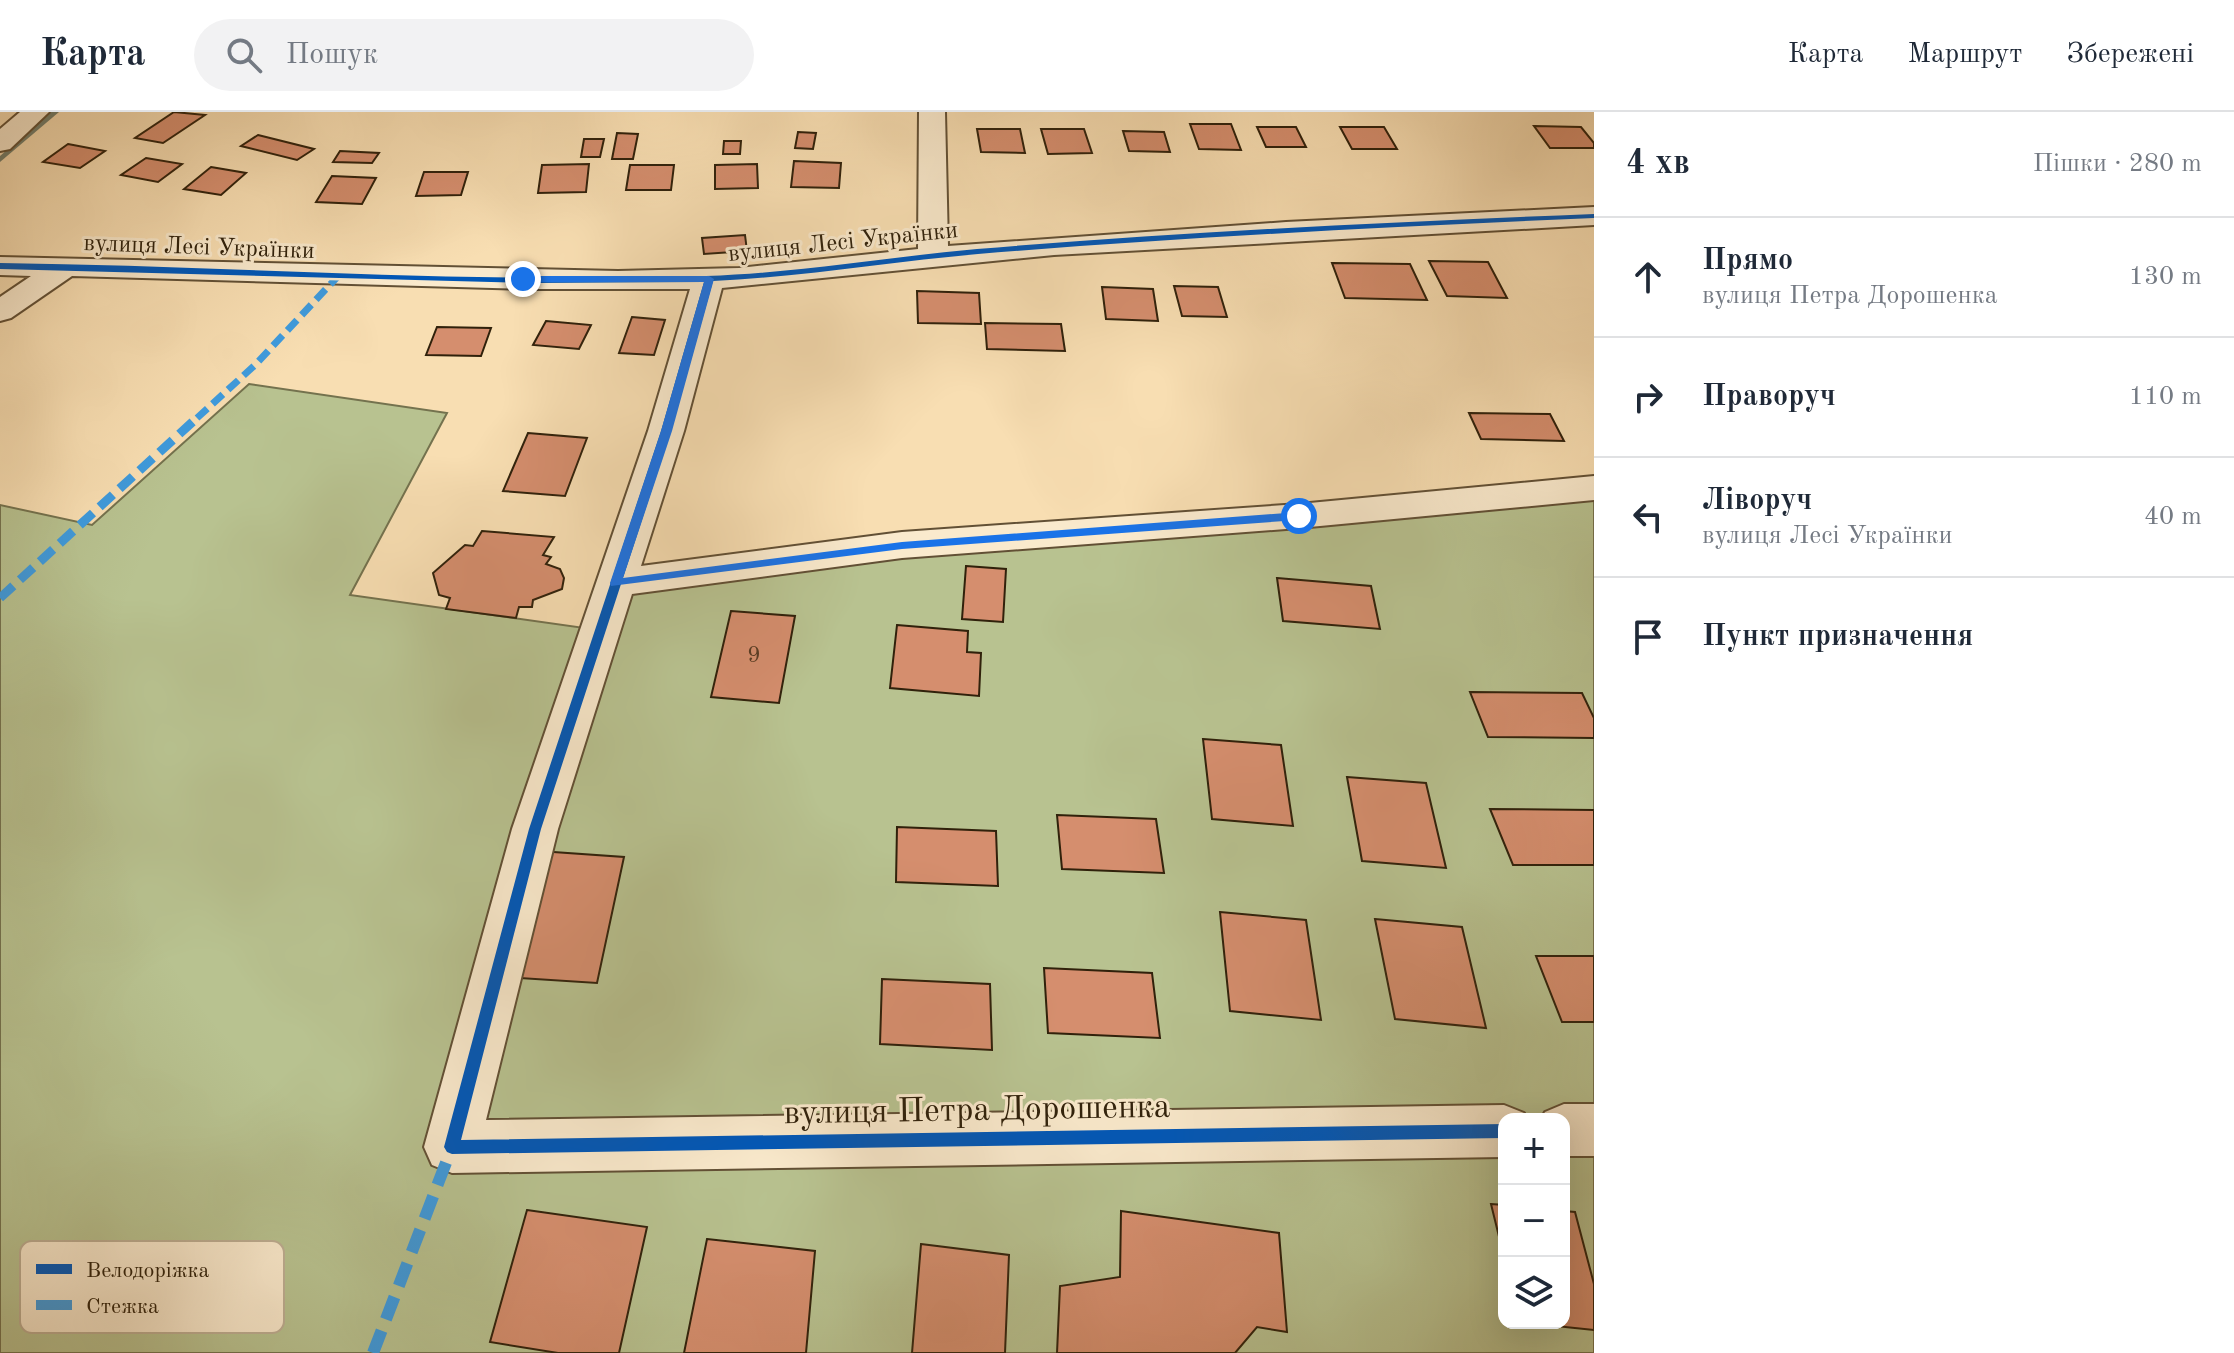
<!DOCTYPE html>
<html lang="uk">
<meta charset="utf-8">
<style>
body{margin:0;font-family:"Old Standard TT",serif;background:#f2f2f3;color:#1f2937}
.controls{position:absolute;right:24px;bottom:24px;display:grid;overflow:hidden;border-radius:16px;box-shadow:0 8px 32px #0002}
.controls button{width:72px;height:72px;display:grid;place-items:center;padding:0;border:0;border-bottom:2px solid #e0e1e3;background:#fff;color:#1f2937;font:40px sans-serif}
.stop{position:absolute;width:24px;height:24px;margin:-18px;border:6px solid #1a73e8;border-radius:50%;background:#fff}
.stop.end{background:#1a73e8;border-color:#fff;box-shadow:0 2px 8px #0008}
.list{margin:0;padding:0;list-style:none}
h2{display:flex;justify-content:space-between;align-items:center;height:104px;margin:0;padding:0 32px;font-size:34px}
h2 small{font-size:26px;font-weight:400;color:#747a83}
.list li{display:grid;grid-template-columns:52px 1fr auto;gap:24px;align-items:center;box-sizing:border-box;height:120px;padding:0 32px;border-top:2px solid #e0e1e3}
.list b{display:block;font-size:30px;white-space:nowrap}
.list p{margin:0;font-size:26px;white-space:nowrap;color:#747a83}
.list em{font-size:26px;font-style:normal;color:#747a83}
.icon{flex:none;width:44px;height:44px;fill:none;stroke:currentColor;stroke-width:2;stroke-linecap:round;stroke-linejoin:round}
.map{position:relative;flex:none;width:1594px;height:1241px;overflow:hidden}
header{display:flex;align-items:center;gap:48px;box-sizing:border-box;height:112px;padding:0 40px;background:#fff;border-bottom:2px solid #e0e1e3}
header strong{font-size:38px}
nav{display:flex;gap:44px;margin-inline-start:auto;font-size:28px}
.search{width:560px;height:72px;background:#f2f2f3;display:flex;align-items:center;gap:20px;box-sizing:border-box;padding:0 28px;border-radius:44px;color:#747a83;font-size:30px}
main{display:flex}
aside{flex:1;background:#fff}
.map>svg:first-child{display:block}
.green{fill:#b8c290;stroke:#74724e;stroke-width:2;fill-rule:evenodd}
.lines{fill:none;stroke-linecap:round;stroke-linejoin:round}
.stream{fill:#717e6d;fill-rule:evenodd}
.building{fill:#d58e6e;stroke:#30210b;stroke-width:2}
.minor-casing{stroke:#625035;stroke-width:4}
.minor{fill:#faeacd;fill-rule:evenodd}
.quiet-far2{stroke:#3e9bde;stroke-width:7;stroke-dasharray:14 7;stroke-linecap:butt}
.quiet-far1{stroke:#3e9bde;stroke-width:9;stroke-dasharray:18 9;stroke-linecap:butt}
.quiet{stroke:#3e9bde;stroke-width:12;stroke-dasharray:24 12;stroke-linecap:butt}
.cycleway-casing{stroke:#faeacd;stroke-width:5}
.cycleway{fill:#0057b8;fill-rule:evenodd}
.route{fill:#1a73e8}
.labels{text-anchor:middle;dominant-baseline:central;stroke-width:6;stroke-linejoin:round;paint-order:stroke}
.far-street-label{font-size:24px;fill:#30210b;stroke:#faeacd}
.number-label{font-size:24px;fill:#593c24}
.near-street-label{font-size:34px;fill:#30210b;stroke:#faeacd}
.key{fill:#faeacd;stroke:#bdae93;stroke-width:2}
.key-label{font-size:22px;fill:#30210b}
</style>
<header>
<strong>Карта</strong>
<div class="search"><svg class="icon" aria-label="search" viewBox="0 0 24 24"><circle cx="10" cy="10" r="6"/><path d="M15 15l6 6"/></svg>Пошук</div>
<nav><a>Карта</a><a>Маршрут</a><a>Збережені</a></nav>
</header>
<main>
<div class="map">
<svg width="1594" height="1241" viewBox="0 0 1594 1241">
<rect width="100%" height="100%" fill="#f8deb2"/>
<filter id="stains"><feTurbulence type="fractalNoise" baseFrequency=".0025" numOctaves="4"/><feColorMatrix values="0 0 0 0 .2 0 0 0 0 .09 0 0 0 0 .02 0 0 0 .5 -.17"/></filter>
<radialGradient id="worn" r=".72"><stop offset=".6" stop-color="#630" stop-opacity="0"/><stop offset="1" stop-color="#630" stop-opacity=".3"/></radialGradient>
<path class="green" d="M249 272 447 301 350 483 591 517 615 471 1594 376V1241H0V393L92 413ZM1504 1007H1564V1211H1504Z"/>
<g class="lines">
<polygon class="stream" points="51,0 59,0 0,50 0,44"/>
</g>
<g class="building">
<polygon points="174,0 205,3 163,31 135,26"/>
<polygon points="1190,12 1231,12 1241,38 1199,37"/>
<polygon points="1534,14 1581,15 1594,31 1594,36 1550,36"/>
<polygon points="1257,15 1296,15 1306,35 1266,35"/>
<polygon points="1340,15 1384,15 1397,37 1352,37"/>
<polygon points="977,17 1020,17 1025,41 981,40"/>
<polygon points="1041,17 1084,17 1092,41 1048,42"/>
<polygon points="1123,19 1164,20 1170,40 1129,39"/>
<polygon points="798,20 816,21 813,37 795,36"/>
<polygon points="617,21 638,22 633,47 612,47"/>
<polygon points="258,23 314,37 297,48 241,34"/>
<polygon points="584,27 604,27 600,45 581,45"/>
<polygon points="724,29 741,29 740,42 723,42"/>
<polygon points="68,32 105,39 80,56 43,50"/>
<polygon points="340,39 379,41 372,51 333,50"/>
<polygon points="146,46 182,52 158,70 121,63"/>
<polygon points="794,49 841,51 839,76 791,75"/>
<polygon points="589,52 586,80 538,81 542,53"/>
<polygon points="757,52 758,76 715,77 715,53"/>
<polygon points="630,53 674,53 671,78 626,78"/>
<polygon points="211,55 246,61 221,83 184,77"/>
<polygon points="424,60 468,60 461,83 416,84"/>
<polygon points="332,64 376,66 362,92 316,90"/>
<polygon points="745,123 747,139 704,142 702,126"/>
<polygon points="1429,149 1488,150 1507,186 1447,184"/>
<polygon points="1332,151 1410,152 1427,188 1345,186"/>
<polygon points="1174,174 1218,175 1227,205 1182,204"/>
<polygon points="1102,175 1153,177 1158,209 1106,207"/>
<polygon points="917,179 979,181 981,212 918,211"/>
<polygon points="632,205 665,208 654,243 619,241"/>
<polygon points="546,209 591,213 579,237 533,233"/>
<polygon points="985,211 1061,212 1065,239 987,237"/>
<polygon points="437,215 491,216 481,244 426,243"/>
<polygon points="1469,301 1550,302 1564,329 1481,327"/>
<polygon points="528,321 587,326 565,384 503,379"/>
<polygon points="482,419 554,425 543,443 551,445 546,452 560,457 564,466 562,477 533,488 532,495 519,495 516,506 446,497 450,486 439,483 433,461 465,433 473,434"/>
<polygon points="966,454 1006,457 1003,510 962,507"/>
<polygon points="1277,466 1371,474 1380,517 1283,509"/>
<polygon points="731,499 795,504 779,591 711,585"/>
<polygon points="897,513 968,519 967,540 981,541 979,584 890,576"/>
<polygon points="1470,580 1582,581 1594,606 1594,626 1488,625"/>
<polygon points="1203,627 1281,633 1293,714 1212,707"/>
<polygon points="1347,665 1426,671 1446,756 1362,749"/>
<polygon points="1490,697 1594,698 1594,753 1513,753"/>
<polygon points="1057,703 1156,707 1164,761 1062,757"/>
<polygon points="897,715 996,719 998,774 896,770"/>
<polygon points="539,739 624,745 597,871 505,865"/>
<polygon points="1220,800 1306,808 1321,908 1230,899"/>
<polygon points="1375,807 1462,815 1486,916 1395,907"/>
<polygon points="1536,844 1594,844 1594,910 1562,910"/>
<polygon points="1044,856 1152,861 1160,926 1048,921"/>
<polygon points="882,867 990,872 992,938 880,932"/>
<polygon points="1491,1092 1504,1093 1504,1145"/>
<polygon points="527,1098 647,1115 619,1241 558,1241 490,1230"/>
<polygon points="1121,1099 1279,1121 1287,1220 1257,1215 1235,1241 1057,1241 1060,1174 1120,1165"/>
<polygon points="1564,1099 1575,1100 1594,1172 1594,1218 1527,1211 1564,1211"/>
<polygon points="707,1127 815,1139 806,1241 684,1241"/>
<polygon points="921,1132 1009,1143 1005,1241 912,1241"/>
</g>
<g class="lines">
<g class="minor-casing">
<g id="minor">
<polygon points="20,0 49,0 10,37 0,39 0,17"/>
<polygon points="919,0 945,0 948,134 1286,110 1594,95 1594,113 1054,143 722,176 684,319 641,454 902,420 1299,392 1594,364 1594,388 1299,416 902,446 632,482 558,717 486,1008 1504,993 1524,1001 1526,1007 1504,1007 1504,1045 452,1061 432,1053 424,1035 512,717 648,319 690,177 530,177 72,164 11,206 0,209 0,185 31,164 0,163 0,145 618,159 739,156 918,137"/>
<polygon points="1564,992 1594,992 1594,1044 1564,1044 1564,1007 1541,1007 1545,1000"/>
</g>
</g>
<use href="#minor" class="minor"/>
<polyline class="quiet-far2" points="197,306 255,253 340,162"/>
<polyline class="quiet-far1" points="0,486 199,304"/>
<polyline class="quiet" points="373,1241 452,1035"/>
<g class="cycleway-casing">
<path id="cycleway" d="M1594 102V106C1388 115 1183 125 978 142 889 150 801 165 713 169L671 319 541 717 461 1028 1504 1012V1026L452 1042 447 1040 444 1035 529 717 661 319 704 170 530 171 0 157V151C235 154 471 172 706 164 797 161 887 145 977 137 1182 120 1388 110 1594 102Z"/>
</g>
<use href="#cycleway" class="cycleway"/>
</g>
<polygon class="route" points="709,164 714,167 672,319 623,466 902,430 1299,400 1304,404 1299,408 902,437 611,474 610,471 661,319 704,170 523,170 519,167 523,164"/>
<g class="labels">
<g class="far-street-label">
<text transform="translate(843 131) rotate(-6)">вулиця Лесі Українки</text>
<text transform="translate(199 136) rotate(2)">вулиця Лесі Українки</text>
</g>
<g class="number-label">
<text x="754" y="544">9</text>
</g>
<g class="near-street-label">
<text transform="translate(977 999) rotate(-1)">вулиця Петра Дорошенка</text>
</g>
</g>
<rect x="20" y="1129" width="264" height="92" rx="12" class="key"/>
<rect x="36" y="1152" width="36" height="10" fill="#0057b8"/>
<rect x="36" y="1188" width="36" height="10" fill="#3e9bde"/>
<g class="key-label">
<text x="86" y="1165">Велодоріжка</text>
<text x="86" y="1201">Стежка</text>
</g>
<rect width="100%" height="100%" filter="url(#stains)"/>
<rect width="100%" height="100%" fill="url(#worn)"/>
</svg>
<div class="controls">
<button>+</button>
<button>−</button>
<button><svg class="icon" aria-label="layers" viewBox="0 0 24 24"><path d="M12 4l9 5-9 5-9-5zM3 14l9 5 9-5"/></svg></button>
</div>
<div class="stop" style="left:1299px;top:404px"></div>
<div class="stop end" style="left:523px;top:167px"></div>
</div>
<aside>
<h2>4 хв<small>Пішки · 280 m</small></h2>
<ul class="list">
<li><svg class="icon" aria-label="ahead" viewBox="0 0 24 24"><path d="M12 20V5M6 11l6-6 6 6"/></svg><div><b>Прямо</b><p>вулиця Петра Дорошенка</p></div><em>130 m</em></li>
<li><svg class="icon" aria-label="right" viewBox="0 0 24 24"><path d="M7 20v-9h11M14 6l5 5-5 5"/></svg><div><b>Праворуч</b></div><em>110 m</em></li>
<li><svg class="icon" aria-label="left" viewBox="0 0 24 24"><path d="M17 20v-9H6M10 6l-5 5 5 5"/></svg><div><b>Ліворуч</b><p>вулиця Лесі Українки</p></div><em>40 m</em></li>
<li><svg class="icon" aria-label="arrive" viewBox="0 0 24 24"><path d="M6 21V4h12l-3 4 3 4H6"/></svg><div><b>Пункт призначення</b></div></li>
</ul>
</aside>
</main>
